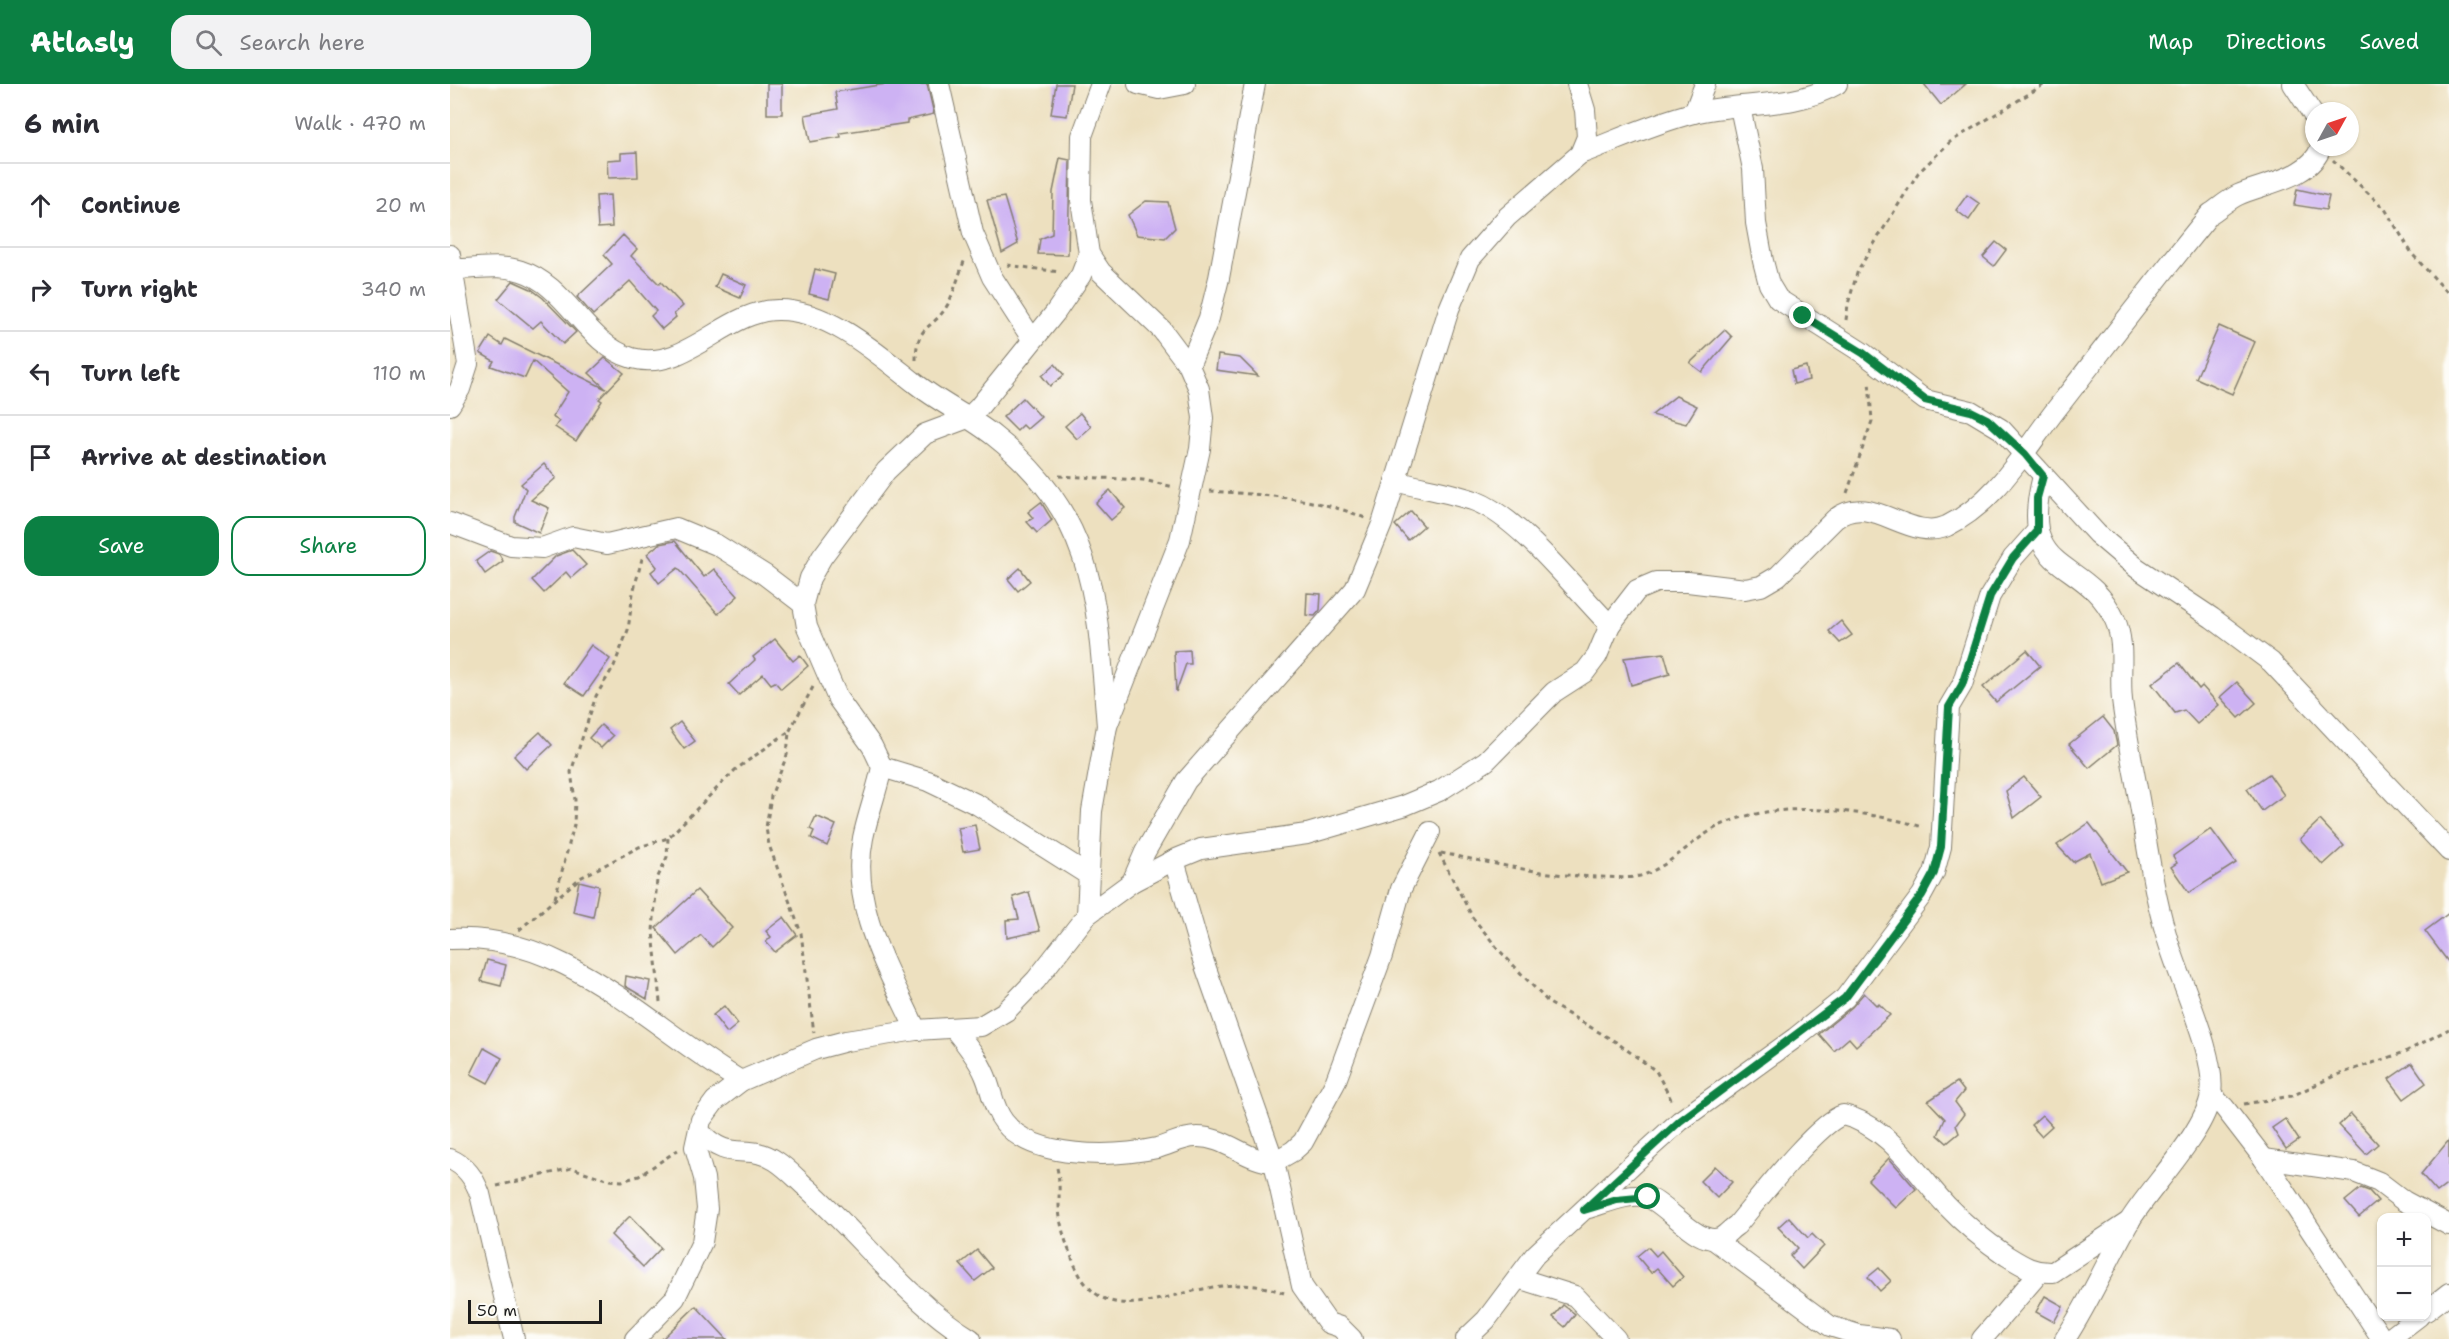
<!DOCTYPE html>
<meta charset="utf-8">
<style>
body{margin:0;font-family:"Shantell Sans",sans-serif;background:#f2f2f3;color:#2b2b33}
.controls{position:absolute;right:18px;bottom:18px;display:grid;overflow:hidden;border-radius:12px;box-shadow:0 2px 4px #0004}
.controls button{width:54px;height:54px;display:grid;place-items:center;padding:0;border:0;border-bottom:2px solid #e1e1e2;background:#fff;color:#2b2b33;font:30px sans-serif}
.compass{position:absolute;left:1855px;top:18px;width:54px;height:54px;border-radius:50%;background:#fff;box-shadow:0 2px 4px #0004;rotate:50deg}
.scale{position:absolute;left:18px;bottom:15px;width:134px;box-sizing:border-box;padding-left:6px;border:3px solid #1c1c1c;border-top:0;font-size:16px;line-height:21px;white-space:nowrap;color:#1c1c1c;-webkit-text-stroke:4px #fdfcf7;paint-order:stroke}
.stop{position:absolute;width:18px;height:18px;margin:-14px;border:4px solid #0b8043;border-radius:50%;background:#fff}
.stop.end{background:#0b8043;border-color:#fff;box-shadow:0 2px 6px #0008}
.list{margin:0;padding:0;list-style:none}
h2{display:flex;justify-content:space-between;align-items:center;height:78px;margin:0;padding:0 24px;font-size:26px}
h2 small{font-size:20px;font-weight:400;color:#7c7c81}
.list li{display:grid;grid-template-columns:39px 1fr auto;gap:18px;align-items:center;box-sizing:border-box;height:84px;padding:0 24px;border-top:2px solid #e1e1e2}
.list b{display:block;font-size:22px;white-space:nowrap}
.list em{font-size:20px;font-style:normal;color:#7c7c81}
.actions{display:flex;gap:12px;padding:18px 24px}
.actions a{flex:1;padding:14px 0;border:2px solid #0b8043;border-radius:18px;text-align:center;font-size:21px;color:#0b8043}
.actions .main{background:#0b8043;color:#fff}
.icon{flex:none;width:33px;height:33px;fill:none;stroke:currentColor;stroke-width:2;stroke-linecap:round;stroke-linejoin:round}
.map{position:relative;flex:none;width:1999px;height:1255px;overflow:hidden}
header{display:flex;align-items:center;gap:36px;box-sizing:border-box;height:84px;padding:0 30px;background:#0b8043;color:#fff}
header strong{font-size:28px}
nav{display:flex;gap:33px;margin-inline-start:auto;font-size:21px}
.search{width:420px;height:54px;background:#f2f2f3;display:flex;align-items:center;gap:15px;box-sizing:border-box;padding:0 21px;border-radius:18px;color:#7c7c81;font-size:22px}
main{display:flex}
aside{flex:1;background:#fff}
.map>svg:first-child{display:block}
.building{fill:#cdb2f3}
.lines{fill:none;stroke-linecap:round;stroke-linejoin:round}
.minor-casing{stroke:#847e6e;stroke-width:22}
.path{stroke:#847e6e;stroke-width:3;stroke-dasharray:4.5 4.5;stroke-linecap:butt}
.minor{stroke:#fff;stroke-width:20}
.route{stroke:#0b8043;stroke-width:8}
</style>
<header>
<strong>Atlasly</strong>
<div class="search"><svg class="icon" aria-label="search" viewBox="0 0 24 24"><circle cx="10" cy="10" r="6"/><path d="M15 15l6 6"/></svg>Search here</div>
<nav><a>Map</a><a>Directions</a><a>Saved</a></nav>
</header>
<main>
<aside>
<h2>6 min<small>Walk · 470 m</small></h2>
<ul class="list">
<li><svg class="icon" aria-label="ahead" viewBox="0 0 24 24"><path d="M12 20V5M6 11l6-6 6 6"/></svg><div><b>Continue</b></div><em>20 m</em></li>
<li><svg class="icon" aria-label="right" viewBox="0 0 24 24"><path d="M7 20v-9h11M14 6l5 5-5 5"/></svg><div><b>Turn right</b></div><em>340 m</em></li>
<li><svg class="icon" aria-label="left" viewBox="0 0 24 24"><path d="M17 20v-9H6M10 6l-5 5 5 5"/></svg><div><b>Turn left</b></div><em>110 m</em></li>
<li><svg class="icon" aria-label="arrive" viewBox="0 0 24 24"><path d="M6 21V4h12l-3 4 3 4H6"/></svg><div><b>Arrive at destination</b></div></li>
</ul>
<div class="actions"><a class="main">Save</a><a>Share</a></div>
</aside>
<div class="map">
<svg width="1999" height="1255" viewBox="0 0 1999 1255">
<rect width="100%" height="100%" fill="#fdfcf7"/>
<filter id="ink" filterUnits="userSpaceOnUse"><feTurbulence type="fractalNoise" baseFrequency=".0167" numOctaves="2"/><feDisplacementMap in="SourceGraphic" scale="12" xChannelSelector="R" yChannelSelector="G"/><feConvolveMatrix kernelMatrix="1 2 1 2 8 2 1 2 1" color-interpolation-filters="sRGB"/></filter>
<filter id="wash" filterUnits="userSpaceOnUse"><feTurbulence type="fractalNoise" baseFrequency=".008" numOctaves="4" result="noise"/><feDisplacementMap in="SourceGraphic" scale="24" xChannelSelector="R" yChannelSelector="G"/><feGaussianBlur stdDeviation="1.35" result="paint"/><feColorMatrix in="noise" values="0 0 0 0 0 0 0 0 0 0 0 0 0 0 0 0 0 1.4 0 .05"/><feComposite in="paint" operator="in"/></filter>
<g filter="url(#wash)">
<rect width="100%" height="100%" fill="#ede0bf"/>
<g id="blocks">
<g class="building">
<rect x="317" y="0" width="15" height="30"/>
<polygon points="436,0 477,0 484,30 457,36 457,39 390,49 391,53 360,58 355,31 388,25 385,8"/>
<polygon points="606,0 622,0 617,32 601,30"/>
<polygon points="1474,0 1516,0 1491,21"/>
<polygon points="187,68 188,93 158,94 157,76 171,75 171,69"/>
<polygon points="610,74 620,76 618,171 588,170 590,155 602,150 603,108"/>
<polygon points="1847,105 1879,112 1876,126 1844,121"/>
<polygon points="160,111 162,143 148,144 146,112"/>
<polygon points="1517,111 1530,120 1519,136 1506,126"/>
<polygon points="554,113 568,160 552,169 537,116"/>
<polygon points="696,117 718,118 725,144 715,154 687,151 678,131"/>
<polygon points="173,151 187,165 181,172 209,200 211,198 233,222 224,230 226,233 212,245 201,232 206,227 180,197 143,231 127,213 162,180 154,171"/>
<polygon points="1546,158 1556,166 1544,182 1533,173"/>
<polygon points="365,185 385,190 379,215 359,210"/>
<polygon points="271,190 296,201 290,214 265,203"/>
<polygon points="63,197 81,205 93,214 126,248 113,260 91,237 83,244 48,215"/>
<polygon points="1769,242 1805,258 1782,310 1746,294"/>
<polygon points="1275,246 1282,253 1252,288 1240,279"/>
<polygon points="40,253 52,261 55,255 156,305 139,289 155,274 174,289 149,315 152,317 126,357 105,343 109,337 102,333 118,308 83,277 75,294 41,282 44,277 30,269"/>
<polygon points="768,271 790,274 808,292 766,286"/>
<polygon points="605,280 614,291 600,302 592,292"/>
<polygon points="1356,282 1359,296 1344,300 1341,286"/>
<polygon points="1226,312 1247,322 1236,340 1202,331"/>
<polygon points="573,314 591,333 577,345 573,341 567,347 553,333"/>
<polygon points="630,329 641,343 627,355 615,342"/>
<polygon points="94,380 106,394 81,416 99,424 89,449 65,438 65,433 76,405 71,400"/>
<polygon points="660,406 675,424 661,436 646,419"/>
<polygon points="591,418 602,436 587,449 577,438 583,434 578,428"/>
<polygon points="961,427 974,442 958,456 945,441"/>
<polygon points="225,457 254,493 264,485 288,512 268,530 228,484 209,499 201,488 207,483 197,470 209,460"/>
<polygon points="122,466 136,481 121,494 116,488 94,509 82,496 106,472"/>
<polygon points="40,467 49,470 53,477 35,490 26,477"/>
<polygon points="570,484 580,497 568,507 558,495"/>
<polygon points="857,509 871,510 870,526 865,532 856,531"/>
<polygon points="1391,537 1402,551 1390,559 1379,547"/>
<polygon points="325,555 343,577 350,571 358,582 331,605 325,598 321,600 313,590 289,611 279,600 305,576 303,573"/>
<polygon points="141,561 160,575 134,612 114,599"/>
<polygon points="740,566 741,580 736,580 726,608 724,567"/>
<polygon points="1577,566 1590,582 1546,618 1533,603"/>
<polygon points="1214,569 1220,590 1181,601 1174,574"/>
<polygon points="1729,579 1749,605 1752,602 1769,621 1747,640 1734,626 1725,629 1702,600"/>
<polygon points="1787,598 1806,619 1789,634 1770,613"/>
<polygon points="1653,633 1664,647 1667,661 1639,684 1619,660"/>
<polygon points="230,638 245,657 234,665 220,646"/>
<polygon points="151,641 163,652 151,664 139,654"/>
<polygon points="90,648 102,661 76,685 64,672"/>
<polygon points="1819,690 1834,711 1812,727 1797,705"/>
<polygon points="1574,693 1591,713 1564,734 1556,707"/>
<polygon points="366,732 386,741 377,762 361,754 364,747 360,745"/>
<polygon points="1870,736 1894,762 1873,781 1850,755"/>
<polygon points="1639,739 1677,788 1651,798 1640,769 1623,778 1607,761"/>
<polygon points="525,741 530,765 513,768 508,744"/>
<polygon points="1761,745 1786,779 1739,809 1721,783 1727,779 1723,772"/>
<polygon points="129,797 149,802 143,833 123,828"/>
<polygon points="247,806 282,844 262,863 251,851 228,871 206,844"/>
<polygon points="579,808 590,847 557,854 556,836 569,835 563,813"/>
<polygon points="1999,829 1999,879 1975,847"/>
<polygon points="334,833 347,851 325,868 316,858 321,853 316,847"/>
<polygon points="37,876 56,881 51,902 31,897"/>
<polygon points="176,892 200,897 197,915 175,902"/>
<polygon points="1414,909 1427,922 1429,920 1440,931 1406,962 1399,954 1384,967 1369,950 1402,923"/>
<polygon points="274,922 288,940 277,949 263,931"/>
<polygon points="34,964 52,974 38,999 21,990"/>
<polygon points="1962,979 1976,999 1954,1015 1939,995"/>
<polygon points="1507,998 1514,1007 1505,1018 1514,1030 1506,1041 1509,1049 1497,1059 1488,1051 1495,1035 1478,1017"/>
<polygon points="1901,1030 1928,1060 1916,1070 1889,1041"/>
<polygon points="1592,1031 1602,1042 1591,1052 1581,1041"/>
<polygon points="1835,1035 1849,1056 1836,1065 1822,1044"/>
<polygon points="1999,1056 1999,1099 1987,1108 1971,1090"/>
<polygon points="1439,1074 1466,1105 1446,1124 1418,1096"/>
<polygon points="1265,1082 1282,1098 1267,1114 1250,1097"/>
<polygon points="1911,1104 1919,1107 1928,1117 1909,1133 1895,1117"/>
<polygon points="180,1132 211,1164 193,1183 161,1151"/>
<polygon points="1339,1133 1358,1154 1362,1150 1374,1162 1352,1185 1340,1172 1348,1164 1328,1143"/>
<polygon points="1198,1163 1206,1172 1211,1167 1233,1193 1223,1202 1207,1184 1201,1189 1187,1172"/>
<polygon points="527,1166 542,1184 525,1197 510,1180"/>
<polygon points="1429,1184 1441,1197 1430,1207 1418,1193"/>
<polygon points="1595,1212 1613,1222 1604,1238 1586,1228"/>
<polygon points="1113,1221 1125,1230 1115,1243 1103,1233"/>
<polygon points="246,1222 277,1255 212,1255"/>
</g>
</g>
</g>
<g filter="url(#ink)">
<use href="#blocks" fill-opacity="0" stroke="#847e6e" stroke-width="1.5"/>
<g class="lines">
<g class="minor-casing">
<g id="minor">
<polyline points="489,0 523,149 542,193 582,255"/>
<polyline points="688,0 709,5 735,0"/>
<polyline points="1843,0 1864,32"/>
<polyline points="1290,23 1303,85 1306,139 1313,177 1319,200 1328,215 1413,269 1475,316 1521,327 1551,345 1647,450 1687,484 1762,534 1821,578 1999,767"/>
<polyline points="1244,29 1255,0"/>
<path d="M1130 70C1167 56 1204 39 1243 29 1292 17 1342 26 1387 0"/>
<polyline points="0,171 18,280 10,305 0,321"/>
<path d="M0 185C24 186 48 179 71 187 117 201 135 260 182 274 236 289 276 225 329 226 379 226 428 270 465 299 490 319 519 332 544 352 648 434 647 521 657 642"/>
<polyline points="739,282 759,234 769,194 805,0"/>
<path d="M1593 392C1566 495 1635 470 1665 536 1676 561 1669 589 1672 616 1676 649 1683 682 1689 715 1697 760 1703 806 1716 850 1727 892 1767 970 1761 1010 1755 1049 1700 1103 1679 1138 1657 1177 1640 1217 1615 1255"/>
<path d="M945 397C971 404 1000 408 1025 417 1070 434 1125 506 1160 541"/>
<polyline points="0,439 61,462 92,464 123,453 157,460 226,444 267,461 315,491 353,520"/>
<polyline points="432,683 478,697 528,721 637,790"/>
<polyline points="724,776 752,873 824,1078 852,1202 878,1239 890,1243 902,1255"/>
<polyline points="682,798 695,768 736,697 905,505 932,440 999,225 1020,175 1057,133 1130,70 1137,53 1135,26 1127,0"/>
<polyline points="637,831 642,727 657,642 730,456 750,365 753,334 749,305 739,282 712,246 651,188 639,170 631,116 632,52 651,0"/>
<path d="M0 855C116 848 199 943 291 997"/>
<path d="M466 946C439 887 399 822 413 754 418 730 427 707 432 683L422 662 388 615 357 543 353 520 360 494 372 473 436 387 475 350 518 334 529 323 605 229 631 191 639 170"/>
<path d="M505 946C516 960 528 974 535 991 542 1007 543 1024 554 1038 583 1076 665 1073 707 1064 719 1061 733 1053 746 1053 775 1052 796 1077 824 1078L843 1067 853 1058 885 999 932 872 951 805 980 748"/>
<polyline points="1761,1011 1774,1023 1814,1075 1932,1255"/>
<path d="M249 1047C280 1081 297 1057 326 1077 337 1084 347 1095 357 1104 412 1153 458 1217 521 1255"/>
<path d="M0 1075C16 1082 24 1094 30 1110L64 1255"/>
<polyline points="1814,1075 1904,1088 1929,1098 1954,1117 1999,1141"/>
<path d="M1139 1124C1156 1119 1182 1107 1199 1114 1218 1121 1250 1165 1272 1153 1277 1150 1282 1144 1287 1141 1308 1116 1367 1039 1393 1031 1439 1042 1466 1089 1496 1121 1514 1140 1536 1158 1557 1172 1573 1182 1584 1189 1603 1188L1680 1137"/>
<polyline points="1263,1155 1380,1242 1409,1251 1440,1255"/>
<polyline points="1068,1194 1125,1212 1166,1255"/>
<polyline points="1976,1227 1999,1209"/>
<path d="M185 1255 225 1214 252 1158 257 1125 254 1094 245 1063 251 1036 265 1017 291 997 366 965 396 957 466 946 531 942 556 927 586 896 637 831 682 798 724 776 751 765 857 750 953 722 989 707 1036 677 1104 608 1135 588 1147 572 1160 541 1187 506 1206 498H1238L1295 505 1311 502 1328 492 1385 435C1421 406 1459 459 1497 442 1548 417 1574 366 1608 323 1658 259 1708 193 1760 130 1769 124 1778 116 1788 111 1815 99 1861 94 1871 63"/>
<polyline points="1016,1255 1036,1236 1085,1171 1200,1064 1230,1037 1345,954 1395,914 1472,811 1484,789 1491,763 1499,623 1512,601 1540,512 1563,474 1587,447"/>
<polyline points="1532,1255 1589,1189"/>
<polyline points="1939,1255 1969,1232"/>
</g>
</g>
<g class="path">
<polyline points="1883,76 1935,125 1963,171 1999,210"/>
<polyline points="557,181 610,188"/>
<polyline points="1396,236 1398,220 1408,186 1468,89 1500,58 1595,0"/>
<path d="M466 276C466 239 484 246 498 220 505 206 509 190 515 175"/>
<polyline points="609,392 693,396 724,403"/>
<path d="M760 407C814 411 865 413 915 434"/>
<polyline points="1397,409 1422,337 1419,297"/>
<polyline points="363,603 339,648 337,671 321,712 316,744 319,761 351,849 364,949"/>
<polyline points="989,769 1023,834 1049,866 1099,919 1166,958 1206,987 1223,1019"/>
<path d="M991 769C1043 779 1095 792 1149 793 1162 793 1176 795 1190 792 1218 784 1241 757 1267 743 1323 714 1415 726 1473 743"/>
<polyline points="105,814 124,741 125,716 121,688 146,612 164,582 178,546 183,509 193,471"/>
<polyline points="69,846 130,794 189,763 218,754 285,686 338,648"/>
<polyline points="210,918 203,847 207,795 217,773 218,754"/>
<polyline points="1794,1020 1842,1012 1884,992 1955,968 1999,945"/>
<path d="M607 1084C610 1097 609 1107 609 1120 609 1139 615 1157 622 1174 648 1246 705 1213 758 1204 784 1199 810 1200 834 1209"/>
<polyline points="47,1102 122,1084 159,1096 172,1097 189,1092 228,1066"/>
</g>
<use href="#minor" class="minor"/>
</g>
</g>
<g class="lines" filter="url(#ink)">
<polyline class="route" points="1198,1113 1167,1116 1134,1126 1230,1037 1395,914 1472,811 1484,789 1491,763 1499,623 1512,601 1540,512 1563,474 1587,447 1587,414 1593,392 1575,370 1537,335 1521,327 1475,316 1413,269 1353,232"/>
</g>
</svg>
<div class="controls">
<button>+</button>
<button>−</button>
</div>
<svg class="compass" viewBox="-18 -18 36 36"><path d="M0-13l5 13h-10z" fill="#e53935"/><path d="M0 13l5-13h-10z" fill="#7c7c81"/></svg>
<div class="scale">50 m</div>
<div class="stop" style="left:1198px;top:1113px"></div>
<div class="stop end" style="left:1353px;top:232px"></div>
</div>
</main>
